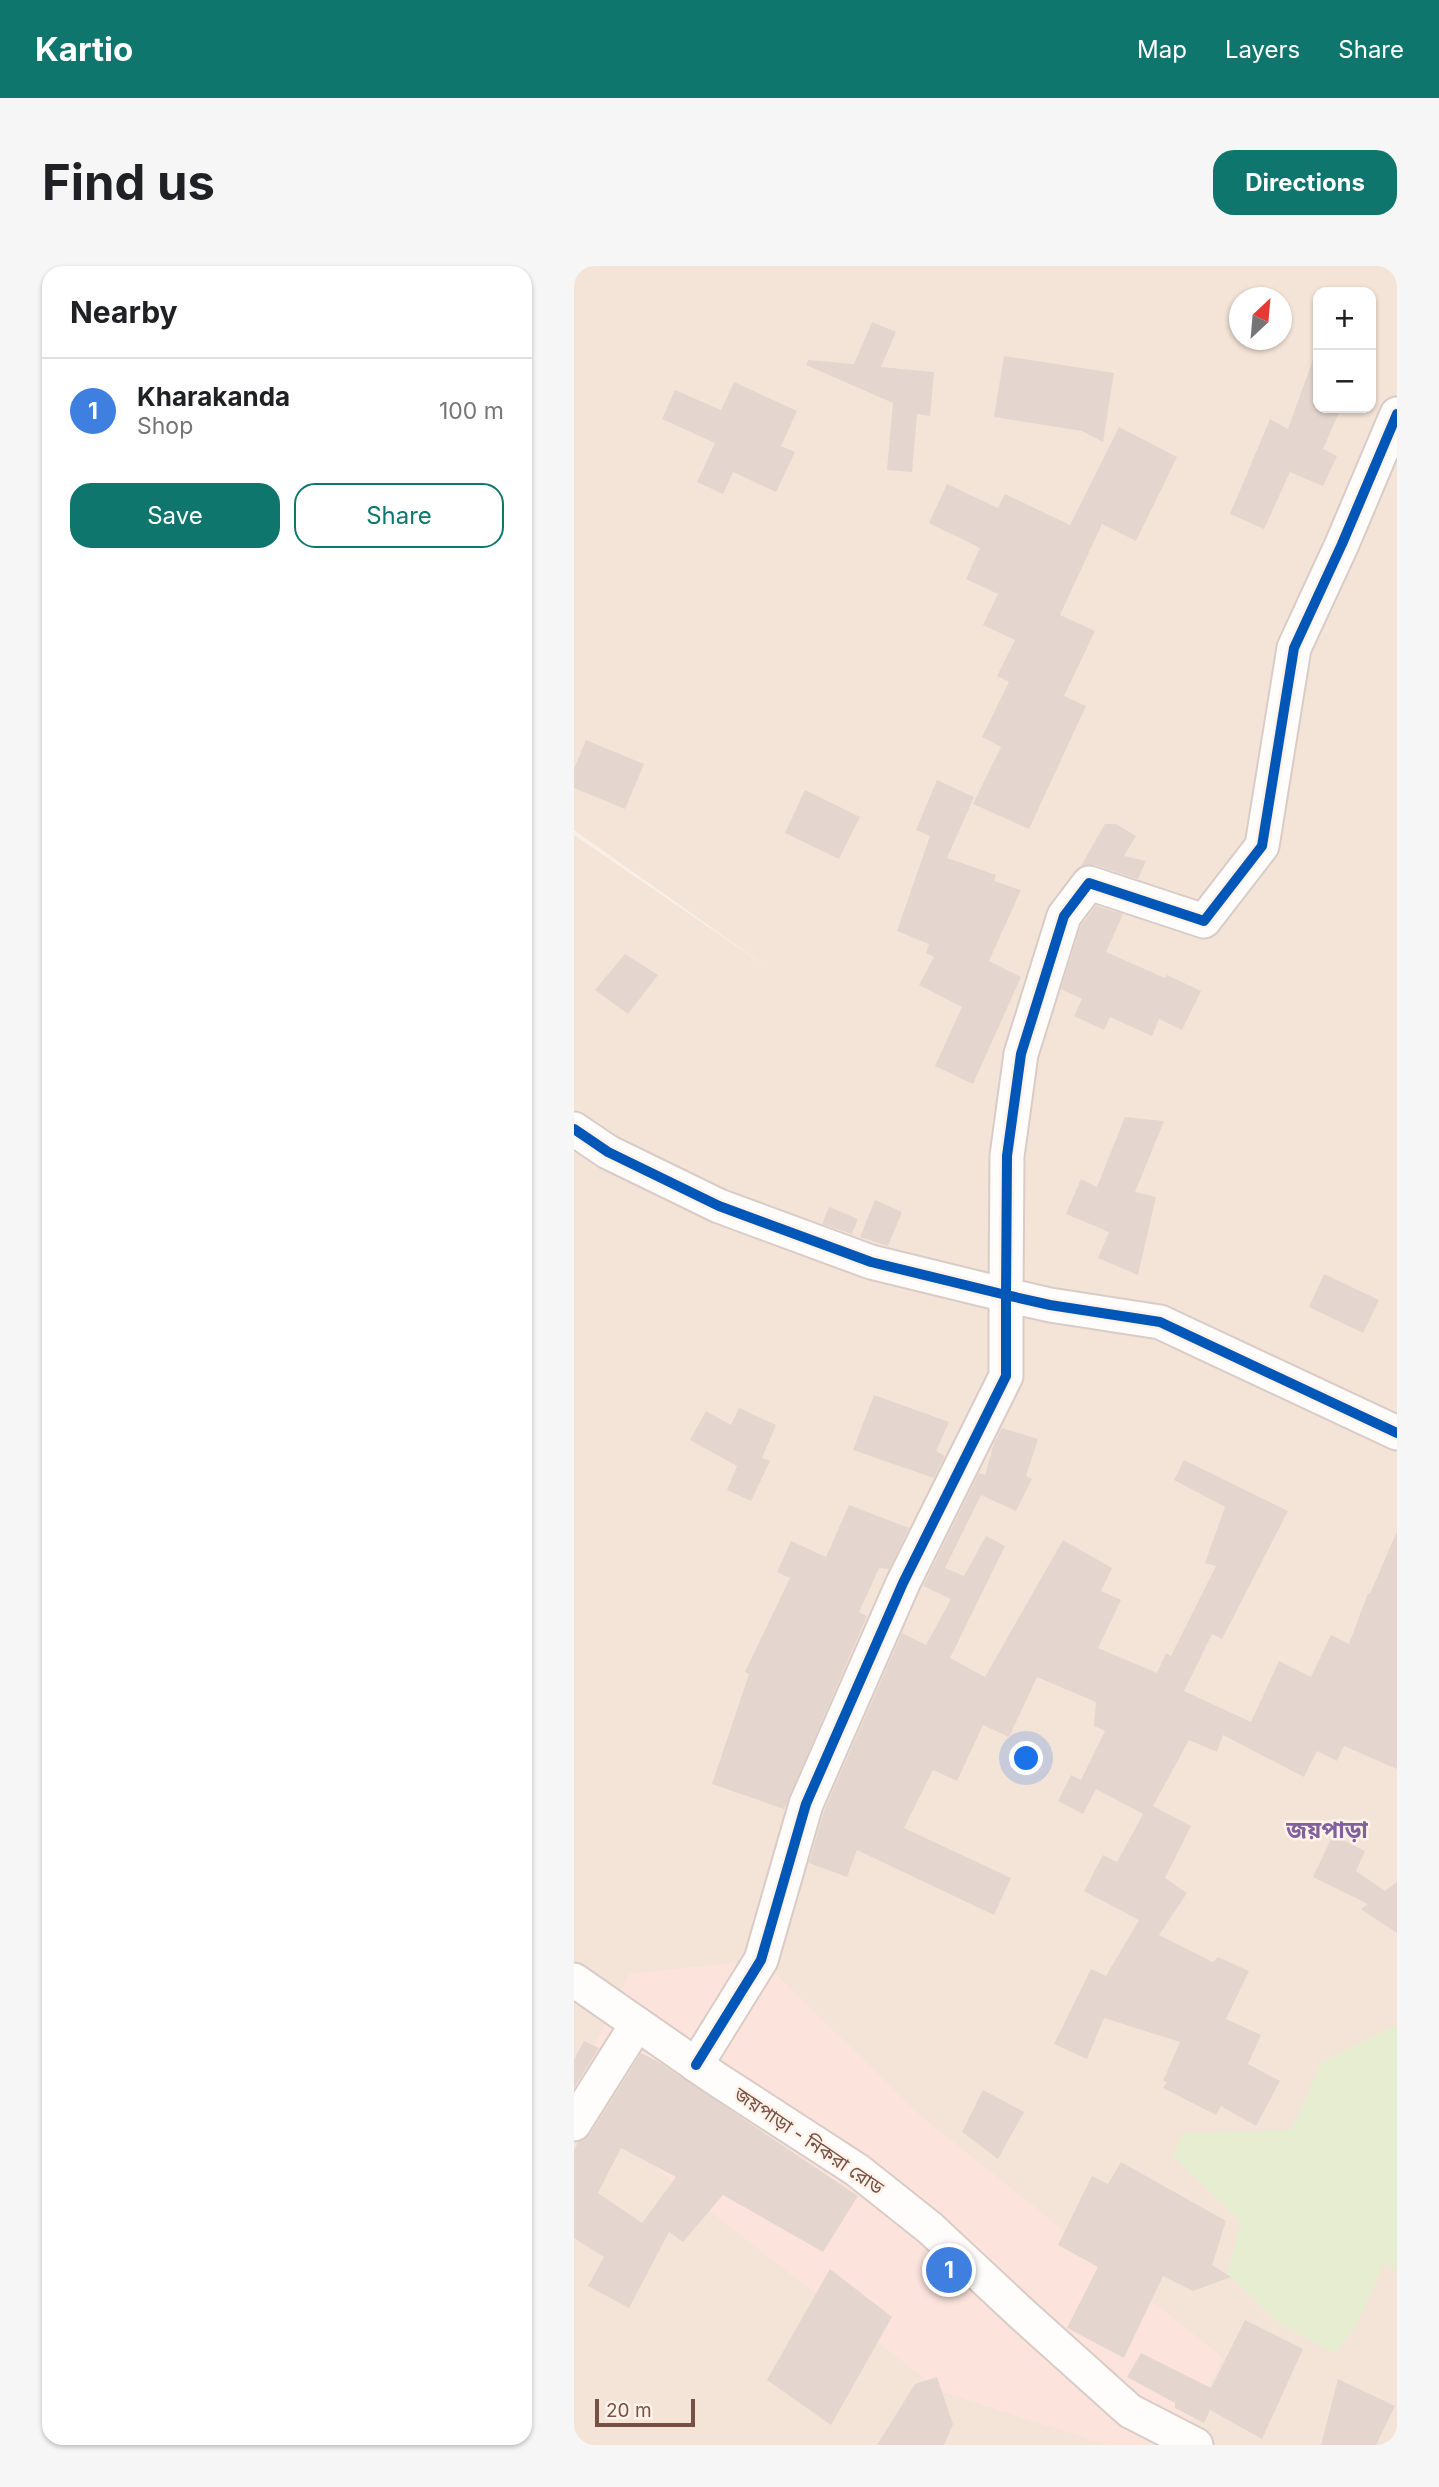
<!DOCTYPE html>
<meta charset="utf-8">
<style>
body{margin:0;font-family:Inter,"Noto Sans Bengali",sans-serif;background:#f6f6f6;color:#202124}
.controls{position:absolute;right:21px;top:21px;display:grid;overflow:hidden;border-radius:14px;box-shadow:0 2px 5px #0004}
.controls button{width:63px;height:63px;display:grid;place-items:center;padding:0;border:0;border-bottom:2px solid #e0e0e0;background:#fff;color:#202124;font:35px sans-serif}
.compass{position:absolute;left:655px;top:21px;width:63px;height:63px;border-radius:50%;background:#fff;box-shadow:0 2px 5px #0004;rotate:26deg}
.scale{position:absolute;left:21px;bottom:18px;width:100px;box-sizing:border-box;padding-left:7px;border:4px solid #775146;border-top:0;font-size:19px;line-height:24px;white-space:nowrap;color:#775146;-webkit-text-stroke:5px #fff3e9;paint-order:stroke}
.you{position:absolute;left:453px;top:1493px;width:24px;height:24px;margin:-18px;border:5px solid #fff;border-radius:50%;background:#1a73e8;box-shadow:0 0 0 10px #1a73e833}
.badge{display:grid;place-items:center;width:46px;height:46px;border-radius:50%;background:#0f766e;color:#fff;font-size:23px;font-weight:700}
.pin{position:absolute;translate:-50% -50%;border:4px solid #fff;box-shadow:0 2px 7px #0006}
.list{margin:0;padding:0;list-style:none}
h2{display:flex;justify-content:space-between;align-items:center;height:91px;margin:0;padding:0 28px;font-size:30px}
h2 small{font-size:23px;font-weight:400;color:#757577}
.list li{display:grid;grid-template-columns:46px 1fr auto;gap:21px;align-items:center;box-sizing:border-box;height:105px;padding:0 28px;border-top:2px solid #e0e0e0}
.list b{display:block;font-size:26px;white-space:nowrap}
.list p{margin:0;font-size:23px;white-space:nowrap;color:#757577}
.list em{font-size:23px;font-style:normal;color:#757577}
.actions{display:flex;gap:14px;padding:21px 28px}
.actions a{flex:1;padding:16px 0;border:2px solid #0f766e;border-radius:21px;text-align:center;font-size:24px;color:#0f766e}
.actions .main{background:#0f766e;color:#fff}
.map{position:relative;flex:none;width:823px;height:2179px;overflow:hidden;border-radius:21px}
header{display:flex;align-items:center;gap:42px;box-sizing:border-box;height:98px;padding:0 35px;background:#0f766e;color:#fff}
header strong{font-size:33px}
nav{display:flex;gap:38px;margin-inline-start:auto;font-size:24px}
.intro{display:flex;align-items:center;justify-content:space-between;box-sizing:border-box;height:168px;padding:0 42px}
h1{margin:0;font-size:49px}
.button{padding:18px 32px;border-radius:21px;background:#0f766e;color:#fff;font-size:24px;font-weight:700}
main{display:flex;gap:42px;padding:0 42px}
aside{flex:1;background:#fff;border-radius:21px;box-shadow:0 2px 5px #0004}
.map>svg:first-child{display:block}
.residential{fill:#f4e3d7;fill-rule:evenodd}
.commercial{fill:#fce4dd}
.green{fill:#e6edd1}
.building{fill:#e4d6cf;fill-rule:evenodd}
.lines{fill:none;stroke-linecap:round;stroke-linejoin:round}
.street-casing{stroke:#d9ccc6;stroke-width:37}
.street{stroke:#fefdfb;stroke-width:33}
.cycleway-casing{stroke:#fff3e9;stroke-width:15}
.cycleway{stroke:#0057b8;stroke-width:10}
.labels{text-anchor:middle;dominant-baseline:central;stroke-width:5;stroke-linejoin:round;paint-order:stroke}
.street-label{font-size:19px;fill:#775146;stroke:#fff3e9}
.quarter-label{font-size:23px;font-weight:bold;fill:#80619b;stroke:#fff3e9}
</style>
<header>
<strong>Kartio</strong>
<nav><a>Map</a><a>Layers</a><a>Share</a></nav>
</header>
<div class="intro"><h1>Find us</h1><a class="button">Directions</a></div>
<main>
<aside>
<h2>Nearby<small></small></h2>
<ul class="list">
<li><span class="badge" style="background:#3f7fe0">1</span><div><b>Kharakanda</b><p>Shop</p></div><em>100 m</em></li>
</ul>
<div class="actions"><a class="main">Save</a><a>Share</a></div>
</aside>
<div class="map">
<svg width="823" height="2179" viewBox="0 0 823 2179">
<rect width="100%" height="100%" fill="#f8efe7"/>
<path class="residential" d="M0 0H823V2179H0V569L193 701 0 564ZM744 26H797V142H744ZM666 32H708V74H666Z"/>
<polygon class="commercial" points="187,1694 348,1851 649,2092 606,2179 534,2179 368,2126 100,1917 0,1827 0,1822 55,1708"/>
<polygon class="green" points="820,1760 823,1762 823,2005 810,1998 782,2060 761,2088 706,2058 653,2008 667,1956 598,1890 609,1867 717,1864 748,1796"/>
<g class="building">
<polygon points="298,56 322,66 307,101 360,106 356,150 343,148 338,206 313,204 319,137 232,99 234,94 280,98"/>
<polygon points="741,88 744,89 744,142 767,142 749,183 763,190 749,220 716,206 690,263 656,248 696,153 714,163"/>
<polygon points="430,90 540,107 529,176 508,165 420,151"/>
<polygon points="160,116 223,145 207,180 221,186 202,226 159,206 149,228 123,216 141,177 88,153 101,124 147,144"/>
<polygon points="545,161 603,191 562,275 528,258 486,349 521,365 490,430 512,440 455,563 399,538 427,481 408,471 435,416 423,410 441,374 409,359 424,328 392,313 406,282 355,257 373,218 424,242 431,228 496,259"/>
<polygon points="12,474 70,498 51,543 0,522 0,503"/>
<polygon points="363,514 400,531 373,592 422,609 420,615 447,624 415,695 447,711 399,818 361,800 388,741 345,719 360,691 352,687 355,678 323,665 356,570 342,564"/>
<polygon points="231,524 286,551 265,593 211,567"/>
<polygon points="531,558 542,558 562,570 550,590 572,595 564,613 521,599 507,600"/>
<polygon points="522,640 549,648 532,686 591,712 593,709 627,725 608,764 585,753 578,770 536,751 530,764 500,750 508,733 487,723 507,659"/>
<polygon points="51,688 84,709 54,748 21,724"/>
<polygon points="551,851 590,855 561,926 582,931 564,1009 524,992 535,966 492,948 507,913 523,921"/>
<polygon points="301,934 328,946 314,980 286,971"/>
<polygon points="255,941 284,953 278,968 248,958"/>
<polygon points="750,1008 805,1034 789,1067 735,1041"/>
<polygon points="300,1129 375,1156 362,1185 371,1190 360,1212 279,1184"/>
<polygon points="165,1142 202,1159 188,1192 196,1195 177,1235 153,1224 163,1200 116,1174 132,1145 157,1159"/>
<polygon points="428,1162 464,1173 452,1210 458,1213 442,1245 407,1229 371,1302 390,1310 412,1270 431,1280 376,1392 411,1411 489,1274 538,1302 527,1325 547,1334 524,1382 583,1407 592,1387 597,1390 642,1300 631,1297 651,1241 600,1214 610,1194 714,1245 648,1373 638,1368 610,1425 677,1456 705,1395 737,1411 757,1369 775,1378 794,1327 796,1328 823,1265 823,1503 770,1480 763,1495 743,1485 730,1511 649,1469 643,1486 615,1474 579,1540 617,1560 591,1612 613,1627 585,1669 639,1696 644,1691 675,1705 652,1753 687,1769 674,1798 706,1815 682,1860 647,1840 642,1849 589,1822 593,1816 589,1815 606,1776 530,1752 513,1793 480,1778 517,1703 532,1710 565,1654 510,1625 529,1589 543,1596 569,1548 522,1523 509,1548 484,1535 497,1509 507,1514 531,1465 520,1460 522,1436 463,1411 435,1471 409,1459 383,1515 359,1504 330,1562 437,1612 420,1649 283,1584 273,1611 235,1597 250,1545 328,1367 352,1379 377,1333 349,1320 405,1207 411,1209 420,1177"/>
<polygon points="275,1239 335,1262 315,1303 305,1302 285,1346 293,1350 210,1543 138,1518 175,1408 171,1406 216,1312 203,1306 217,1275 252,1291"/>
<polygon points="759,1569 791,1585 782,1605 811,1625 823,1616 823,1667 787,1643 794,1638 739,1611"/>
<polygon points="10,1775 25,1782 0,1822 0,1794"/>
<path d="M67 1787 83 1795 284 1930 249 1986 149 1929 109 1976 95 1966 55 2042 14 2020 30 1991 0 1972V1884L4 1876 16 1868ZM47 1882 102 1911 68 1957 24 1927Z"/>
<polygon points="409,1824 450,1846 424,1893 388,1866"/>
<polygon points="547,1896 652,1955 638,1999 657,2011 619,2025 589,2010 550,2092 493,2062 524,2001 484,1979 518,1910 534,1918"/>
<polygon points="256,2003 318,2051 257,2159 193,2114"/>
<polygon points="671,2054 729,2083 688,2173 636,2144 630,2157 601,2142 601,2137 553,2111 567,2087 637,2122"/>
<polygon points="363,2111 379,2158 370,2179 303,2179 341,2118"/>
<polygon points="764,2113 821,2140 802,2179 747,2179"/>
</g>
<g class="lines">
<g class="street-casing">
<g id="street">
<polyline points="823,148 768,278 720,382 688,580 630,655 515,617 490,650 447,788 433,890 432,1029 476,1039 586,1056 823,1167"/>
<polyline points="0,863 34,886 145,940 297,996 432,1029 432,1110 329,1317 232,1538 187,1694 122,1799"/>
<polyline points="0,1714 141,1812 283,1904 356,1962 447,2047 556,2145 622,2179"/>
<polyline points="0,1858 63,1758"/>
</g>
</g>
<use href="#street" class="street"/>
<g class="cycleway-casing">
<g id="cycleway">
<polyline points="823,148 768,278 720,382 688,580 630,655 515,617 490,650 447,788 433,890 432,1029 476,1039 586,1056 823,1167"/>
<polyline points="0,863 34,886 145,940 297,996 432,1029 432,1110 329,1317 232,1538 187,1694 122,1799"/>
</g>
</g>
<use href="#cycleway" class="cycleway"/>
</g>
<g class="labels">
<g class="street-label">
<text transform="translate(235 1875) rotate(34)">জয়পাড়া - নিকরা রোড</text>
</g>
<g class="quarter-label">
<text x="753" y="1564">জয়পাড়া</text>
</g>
</g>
</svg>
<div class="controls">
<button>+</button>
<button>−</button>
</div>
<svg class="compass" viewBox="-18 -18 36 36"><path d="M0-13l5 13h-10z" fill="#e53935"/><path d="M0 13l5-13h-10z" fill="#757577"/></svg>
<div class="scale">20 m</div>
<div class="you"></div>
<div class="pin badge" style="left:375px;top:2004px;background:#3f7fe0">1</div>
</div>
</main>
